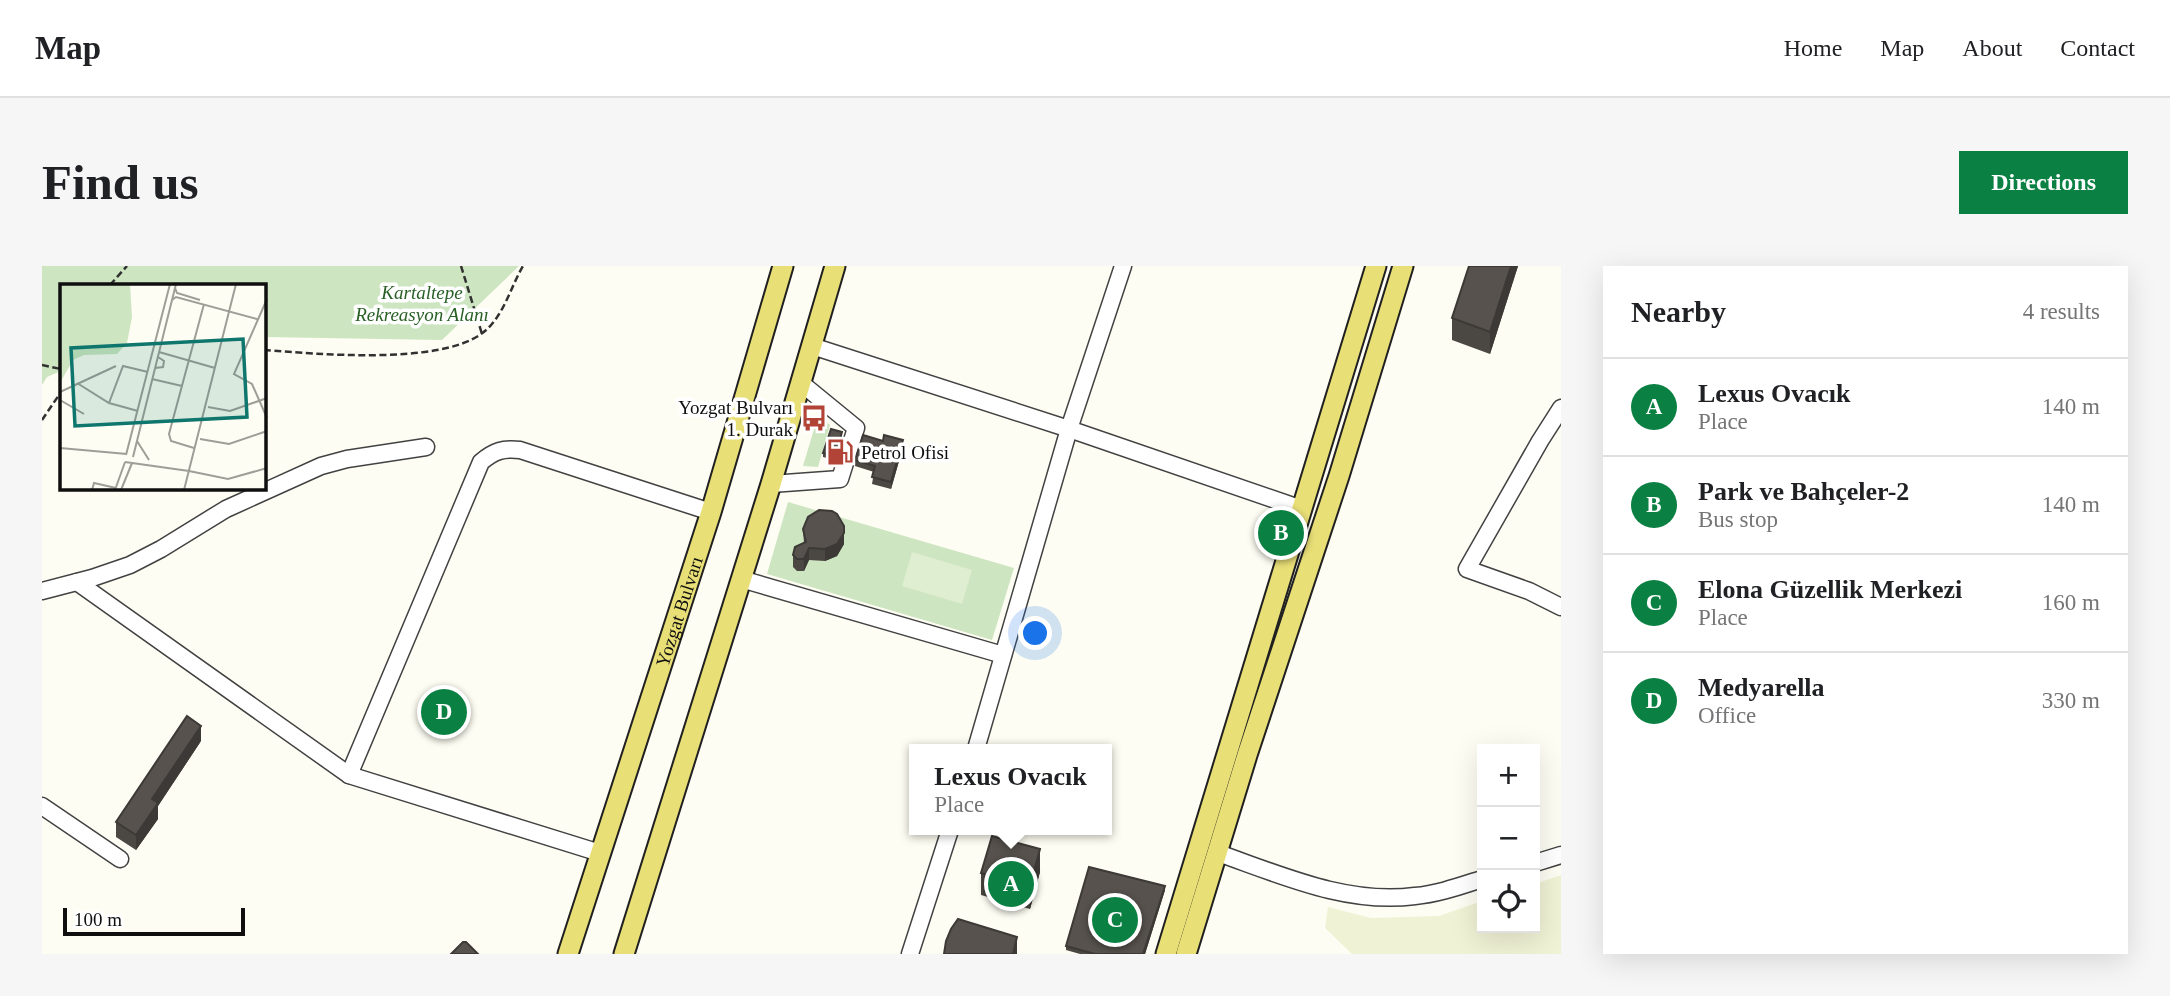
<!DOCTYPE html>
<meta charset="utf-8">
<style>
body{margin:0;font-family:"Times New Roman",serif;background:#f6f6f6;color:#202124}
.controls{position:absolute;right:21px;bottom:21px;display:grid;overflow:hidden;border-radius:0px;box-shadow:0 7px 28px #0002}
.controls button{width:63px;height:63px;display:grid;place-items:center;padding:0;border:0;border-bottom:2px solid #e0e0e0;background:#fff;color:#202124;font:35px sans-serif}
.scale{position:absolute;left:21px;bottom:18px;width:182px;box-sizing:border-box;padding-left:7px;border:4px solid #0f0f0f;border-top:0;font-size:19px;line-height:24px;white-space:nowrap;color:#0f0f0f;-webkit-text-stroke:5px #fff;paint-order:stroke}
.you{position:absolute;left:994px;top:368px;width:24px;height:24px;margin:-18px;border:5px solid #fff;border-radius:50%;background:#1a73e8;box-shadow:0 0 0 10px #1a73e833}
.badge{display:grid;place-items:center;width:46px;height:46px;border-radius:50%;background:#0b8043;color:#fff;font-size:23px;font-weight:700}
.pin{position:absolute;translate:-50% -50%;border:4px solid #fff;box-shadow:0 2px 7px #0006}
.popup{position:absolute;left:867px;top:478px;width:203px;height:91px;box-sizing:border-box;display:grid;place-content:center;border-radius:0px;background:#fff;filter:drop-shadow(0 2px 5px #0005);font-size:23px;white-space:nowrap;color:#757577}
.popup b{font-size:26px;color:#202124}
.popup::after{content:'';position:absolute;left:50%;top:100%;margin-left:-14px;border:14px solid transparent;border-top-color:#fff}
.list{margin:0;padding:0;list-style:none}
h2{display:flex;justify-content:space-between;align-items:center;height:91px;margin:0;padding:0 28px;font-size:30px}
h2 small{font-size:23px;font-weight:400;color:#757577}
.list li{display:grid;grid-template-columns:46px 1fr auto;gap:21px;align-items:center;box-sizing:border-box;height:98px;padding:0 28px;border-top:2px solid #e0e0e0}
.list b{display:block;font-size:26px;white-space:nowrap}
.list p{margin:0;font-size:23px;white-space:nowrap;color:#757577}
.list em{font-size:23px;font-style:normal;color:#757577}
.icon{flex:none;width:38px;height:38px;fill:none;stroke:currentColor;stroke-width:2;stroke-linecap:round;stroke-linejoin:round}
.map{position:relative;flex:none;width:1519px;height:688px;overflow:hidden;border-radius:0px}
header{display:flex;align-items:center;gap:42px;box-sizing:border-box;height:98px;padding:0 35px;background:#fff;border-bottom:2px solid #e0e0e0}
header strong{font-size:33px}
nav{display:flex;gap:38px;margin-inline-start:auto;font-size:24px}
.intro{display:flex;align-items:center;justify-content:space-between;box-sizing:border-box;height:168px;padding:0 42px}
h1{margin:0;font-size:49px}
.button{padding:18px 32px;border-radius:0px;background:#0b8043;color:#fff;font-size:24px;font-weight:700}
main{display:flex;gap:42px;padding:0 42px}
aside{flex:1;background:#fff;border-radius:0px;box-shadow:0 7px 28px #0002}
.map>svg:first-child{display:block}
.farmland{fill:#f0f2d5}
.green{fill:#cde5c0}
.pitch{fill:#dfedd0}
.lines{fill:none;stroke-linecap:round;stroke-linejoin:round}
.minor-casing{stroke:#424242;stroke-width:19}
.major-casing{stroke:#202020;stroke-width:23}
.path{stroke:#313131;stroke-width:2.5;stroke-dasharray:7 3.5;stroke-linecap:butt}
.minor{stroke:#fff;stroke-width:16}
.major{stroke:#e9df77;stroke-width:19}
.wall{fill:#4b4742}
.shaded-wall{fill:#3d3936}
.building{fill:#57524d;stroke:#3d3936;stroke-width:2}
.labels{text-anchor:middle;dominant-baseline:central;stroke-width:7;stroke-linejoin:round;paint-order:stroke}
.park-label{font-size:19px;font-style:italic;fill:#296026;stroke:#fff}
.poi-label{font-size:19px;fill:#0f0f0f;stroke:#fff;text-anchor:end}
.street-label{font-size:19px;fill:#0f0f0f;stroke:#fff}
.inset-road{fill:none;stroke:#9e9e98;stroke-width:2}
.view{fill:#0f766e;fill-opacity:0.15;stroke:#0f766e;stroke-width:3.5}
.inset-edge{fill:none;stroke:#0f0f0f;stroke-width:3.5}
</style>
<header>
<strong>Map</strong>
<nav><a>Home</a><a>Map</a><a>About</a><a>Contact</a></nav>
</header>
<div class="intro"><h1>Find us</h1><a class="button">Directions</a></div>
<main>
<div class="map">
<svg width="1519" height="688" viewBox="0 0 1519 688">
<rect width="100%" height="100%" fill="#fefdf3"/>
<polygon class="farmland" points="1519,609 1519,688 1310,688 1283,662 1286,641 1329,652 1397,650 1440,635 1440,662 1493,662 1493,618"/>
<g class="green">
<polygon points="0,0 477,0 400,74 222,71 222,19 19,19 19,105 5,111 0,119"/>
<polygon points="776,150 788,159 776,201 761,200"/>
<polygon points="746,236 972,302 950,374 725,308"/>
</g>
<polygon class="pitch" points="870,286 930,304 920,338 860,320"/>
<g class="lines">
<g class="minor-casing">
<g id="minor">
<polyline points="770,80 1027,163 1260,243"/>
<polyline points="1519,142 1498,175 1425,303 1487,325 1519,341"/>
<polyline points="729,218 798,213 814,162 759,117"/>
<polyline points="699,313 961,389"/>
<polyline points="35,316 307,509 558,587"/>
<polyline points="0,325 50,312 88,299 119,283 184,243 279,200 305,193 384,181"/>
<polyline points="934,483 1027,163 1081,0"/>
<path d="M307 509 439 196C452 185 461 182 478 184L669 246"/>
<polyline points="0,540 78,593"/>
<path d="M1176 587C1239 609 1305 639 1373 630 1396 628 1418 620 1440 613"/>
<polyline points="1493,597 1519,589"/>
<polyline points="868,688 908,564"/>
</g>
</g>
<g class="major-casing">
<g id="major">
<path id="s1" d="M526 688 669 246 741 0"/>
<polyline points="582,688 729,218 793,0"/>
<polyline points="1124,688 1334,0"/>
<polyline points="1144,688 1205,489 1297,210 1361,0"/>
</g>
</g>
<g class="path">
<polyline points="419,0 440,68"/>
<polyline points="68,19 85,0"/>
<path d="M222 84C275 88 396 99 439 68 461 53 468 22 481 0"/>
<polyline points="0,99 19,103"/>
<polyline points="0,154 19,126"/>
</g>
<use href="#minor" class="minor"/>
<use href="#major" class="major"/>
</g>
<g class="wall">
<polygon points="1427,0 1476,0 1448,88 1410,74 1410,52"/>
<polygon points="800,170 793,194 781,191 781,187"/>
<polygon points="861,181 849,223 830,218 832,206 813,200 813,194"/>
<polygon points="802,260 802,278 795,290 783,295 767,294 762,305 755,305 751,301 751,289 762,277 761,263"/>
<polygon points="159,475 116,540 116,553 94,584 74,571 74,556"/>
<polygon points="998,606 988,643 939,629 939,607"/>
<polygon points="1123,624 1103,688 1038,688 1024,684 1024,680"/>
</g>
<g class="shaded-wall">
<polygon points="1469,0 1476,0 1448,88 1448,66"/>
<polygon points="800,166 800,170 793,194 793,190"/>
<polygon points="861,174 861,181 849,223 849,216"/>
<polygon points="802,267 802,278 795,290 783,295 783,283"/>
<polygon points="767,282 767,294 762,305 762,293"/>
<polygon points="159,460 159,475 116,540 116,553 94,584 94,569 110,533"/>
<polygon points="998,583 998,606 988,643 988,620"/>
<polygon points="1123,620 1123,624 1103,688 1101,688"/>
<polygon points="975,671 975,688 971,688"/>
</g>
<g class="building">
<polygon points="1427,0 1469,0 1448,66 1410,52"/>
<polygon points="789,163 800,166 793,190 781,187"/>
<polygon points="821,169 841,175 842,169 861,174 849,216 830,211 833,200 813,194"/>
<polygon points="777,244 790,245 795,248 802,260 802,267 795,278 783,283 767,282 762,293 755,293 751,289 753,281 764,276 761,263 766,251"/>
<polygon points="145,450 159,460 110,533 116,537 94,569 74,556"/>
<polygon points="950,570 998,583 988,620 939,607"/>
<polygon points="1047,601 1123,620 1101,688 1053,688 1024,680"/>
<polygon points="916,653 975,671 971,688 902,688 904,675 909,663"/>
<polygon points="421,676 424,676 436,688 409,688"/>
</g>
<defs>
<g id="bus-bare" transform="scale(2.1)"><path d="M-5-6H5V4H4V6H2V4H-2V6H-4V4H-5ZM-3.5-4V0h7V-4ZM-3.5 1.2v1.5H-2V1.2ZM2 1.2v1.5H3.5V1.2Z" fill="#b14436" stroke="#fff" stroke-width="2.5" paint-order="stroke"/></g>
<g id="fuel-bare" transform="scale(2.1)"><path d="M-5.5-6h7V0h2V4h1.3V-2.5L3-4.5l.8-.8L6-3V5H2.5V1h-1V6h-7ZM-4.2-4.7v3.2H.2V-4.7Z" fill="#b14436" stroke="#fff" stroke-width="2.5" paint-order="stroke"/></g>
</defs>
<g fill-rule="evenodd">
<use href="#bus-bare" x="772" y="152"/>
<use href="#fuel-bare" x="798" y="186"/>
</g>
<g class="labels">
<g class="park-label">
<text x="380" y="26">Kartaltepe<tspan x="380" dy="22">Rekreasyon Alanı</tspan></text>
</g>
<g class="poi-label">
<text x="751" y="141">Yozgat Bulvarı<tspan x="751" dy="22">1. Durak</tspan></text>
<text x="819" y="186" text-anchor="start">Petrol Ofisi</text>
</g>
<g class="street-label">
<text stroke="none"><textPath href="#s1" startOffset="360">Yozgat Bulvarı</textPath></text>
</g>
</g>
<g transform="translate(18 18)">
<rect width="206" height="206" fill="#fefdf3"/>
<path d="M0 0H70L72 33 67 59 57 70 24 71 13 76 0 99Z" fill="#cde5c0"/>
<path class="inset-road" d="M115 4 117 9 140 16M207 15 174 90 192 100 207 134M112 16 116 13 197 35M99 68 155 84M95 84 103 83 104 77 98 73M92 95 122 102M17 99 49 119 78 127M0 108 56 82M0 116 24 130M49 119 63 82 88 88M148 123 170 127 207 114M140 155 169 160 207 147M77 157 89 176M0 164 67 170M134 164 111 157 109 150 144 20M66 171 110 0M73 173 116 0M65 178 129 187M129 187 168 195 207 184M32 206 34 199 56 204M55 206 65 178M61 206 72 179M124 206 176 0"/>
<path class="view" d="M183 55 187 133 15 142 11 64Z"/>
<rect width="206" height="206" class="inset-edge"/>
</g>
</svg>
<div class="controls">
<button>+</button>
<button>−</button>
<button><svg class="icon" aria-label="locate" viewBox="0 0 24 24"><circle cx="12" cy="12" r="6"/><path d="M12 2v4M12 18v4M2 12h4M18 12h4"/></svg></button>
</div>
<div class="scale">100 m</div>
<div class="you"></div>
<div class="pin badge" style="left:969px;top:618px">A</div>
<div class="popup"><b>Lexus Ovacık</b>Place</div>
<div class="pin badge" style="left:1239px;top:267px">B</div>
<div class="pin badge" style="left:1073px;top:654px">C</div>
<div class="pin badge" style="left:402px;top:446px">D</div>
</div>
<aside>
<h2>Nearby<small>4 results</small></h2>
<ul class="list">
<li><span class="badge">A</span><div><b>Lexus Ovacık</b><p>Place</p></div><em>140 m</em></li>
<li><span class="badge">B</span><div><b>Park ve Bahçeler-2</b><p>Bus stop</p></div><em>140 m</em></li>
<li><span class="badge">C</span><div><b>Elona Güzellik Merkezi</b><p>Place</p></div><em>160 m</em></li>
<li><span class="badge">D</span><div><b>Medyarella</b><p>Office</p></div><em>330 m</em></li>
</ul>
</aside>
</main>
